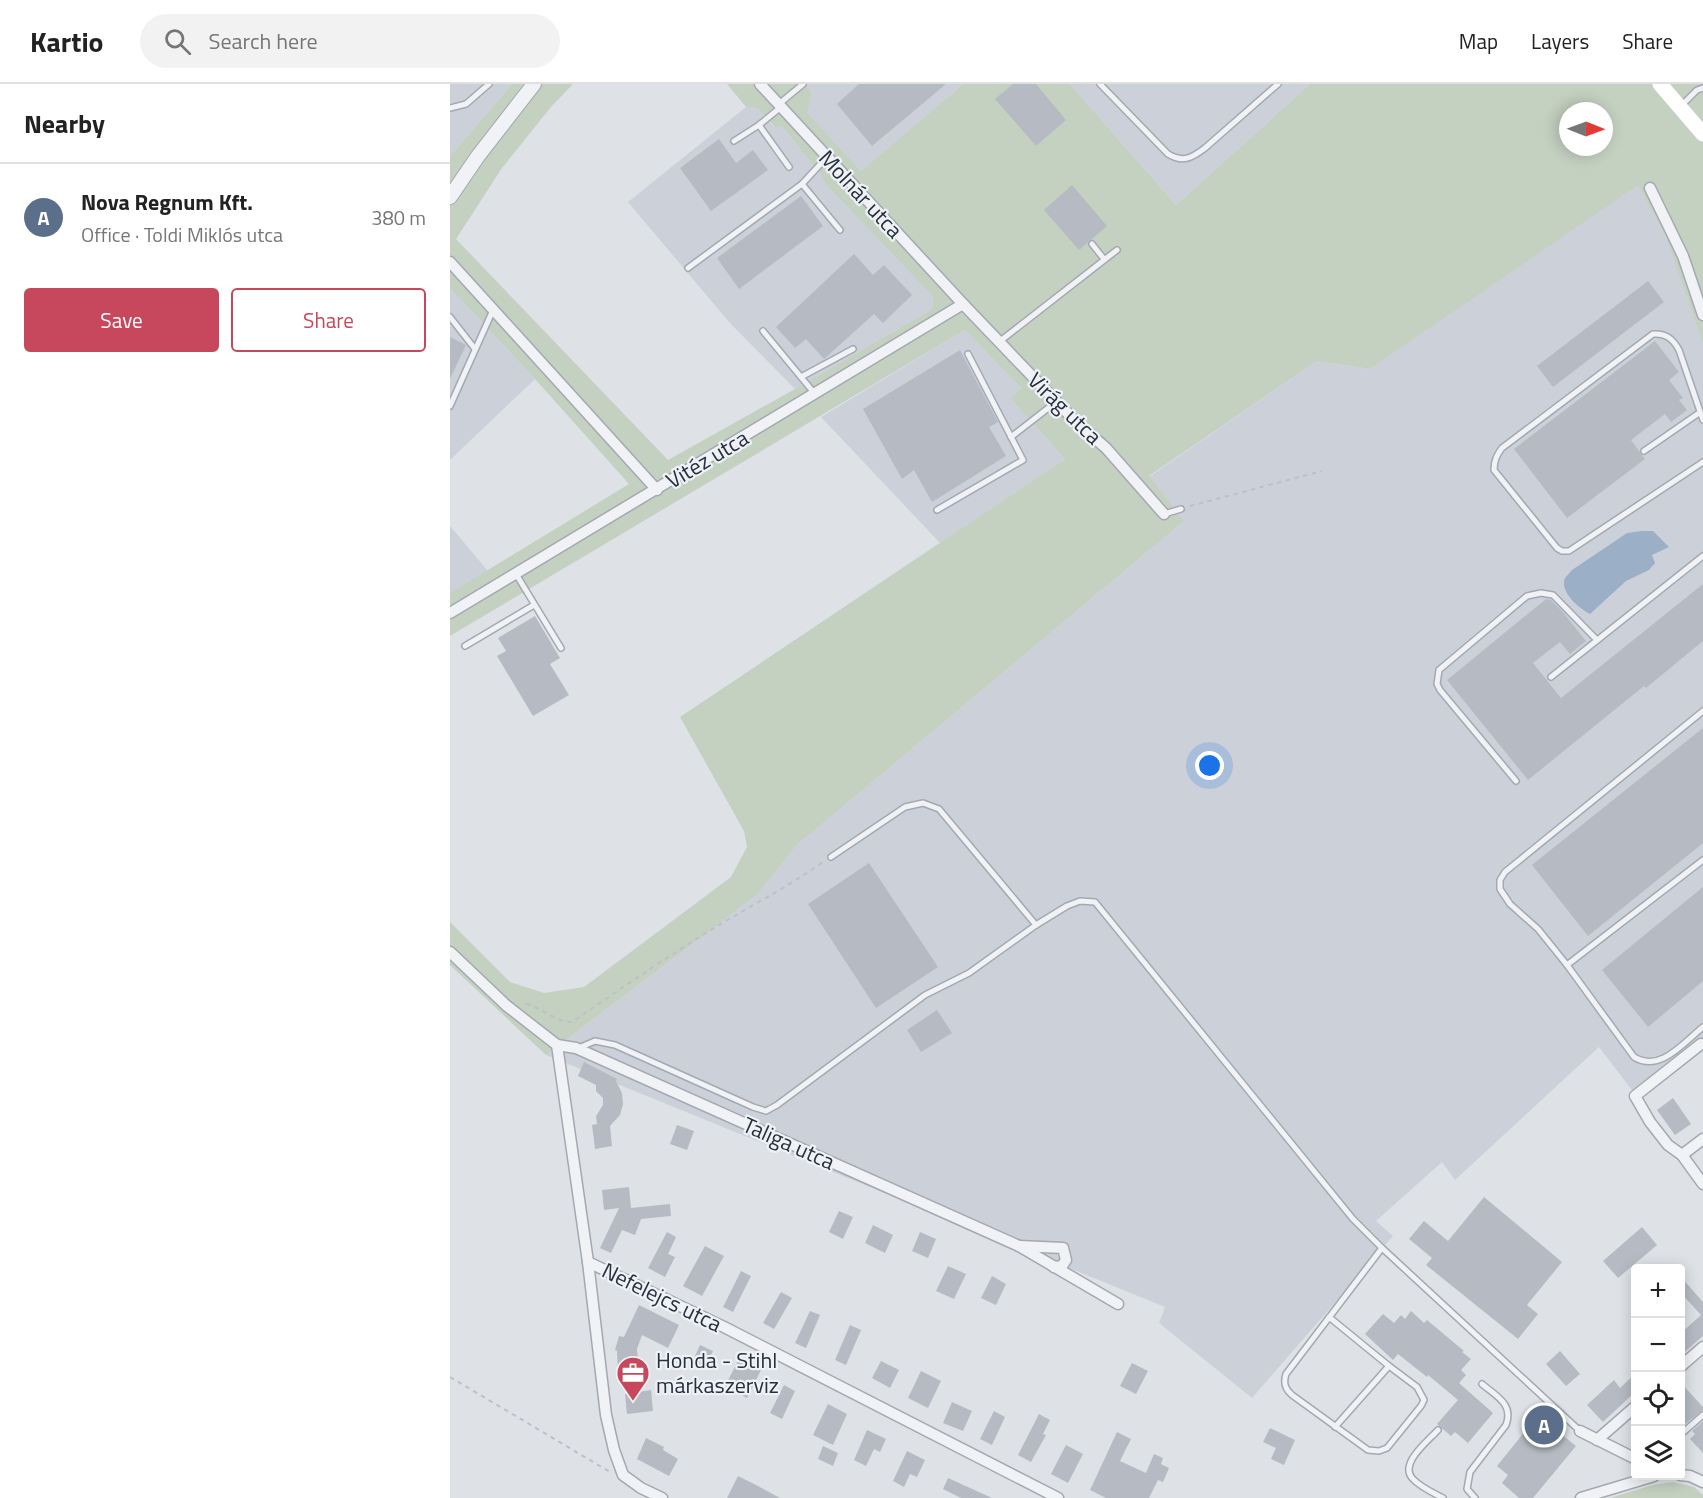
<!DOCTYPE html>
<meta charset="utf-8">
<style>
body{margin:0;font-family:"Titillium Web",sans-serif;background:#f2f2f2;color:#222}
.controls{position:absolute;right:18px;bottom:18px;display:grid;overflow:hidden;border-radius:6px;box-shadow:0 3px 15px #0003}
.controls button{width:54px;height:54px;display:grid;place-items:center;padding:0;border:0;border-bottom:2px solid #e0e0e0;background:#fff;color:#222;font:30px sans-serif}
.compass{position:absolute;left:1109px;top:18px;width:54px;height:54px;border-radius:50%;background:#fff;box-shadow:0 3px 15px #0003;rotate:91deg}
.you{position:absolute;left:760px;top:682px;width:21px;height:21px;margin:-15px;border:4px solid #fff;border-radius:50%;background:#1a73e8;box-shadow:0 0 0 9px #1a73e833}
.badge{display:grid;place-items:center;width:39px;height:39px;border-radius:50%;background:#c7485c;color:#fff;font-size:20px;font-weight:700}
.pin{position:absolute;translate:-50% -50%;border:3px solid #fff;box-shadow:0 2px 6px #0006}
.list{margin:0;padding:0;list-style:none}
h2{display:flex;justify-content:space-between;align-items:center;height:78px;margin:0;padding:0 24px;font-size:26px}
h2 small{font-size:20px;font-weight:400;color:#767676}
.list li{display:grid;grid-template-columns:39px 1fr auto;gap:18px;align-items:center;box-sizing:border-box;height:108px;padding:0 24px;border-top:2px solid #e0e0e0}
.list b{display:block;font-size:22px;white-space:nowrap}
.list p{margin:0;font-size:20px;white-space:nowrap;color:#767676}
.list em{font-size:20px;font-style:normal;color:#767676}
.actions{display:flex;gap:12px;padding:18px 24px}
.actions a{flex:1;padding:14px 0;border:2px solid #c7485c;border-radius:6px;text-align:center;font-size:21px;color:#c7485c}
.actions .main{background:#c7485c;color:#fff}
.icon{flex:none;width:33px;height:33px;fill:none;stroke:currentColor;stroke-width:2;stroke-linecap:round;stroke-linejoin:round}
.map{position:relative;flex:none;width:1253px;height:1414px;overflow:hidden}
header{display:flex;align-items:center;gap:36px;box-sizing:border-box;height:84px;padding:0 30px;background:#fff;border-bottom:2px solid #e0e0e0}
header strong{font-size:28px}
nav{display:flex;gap:33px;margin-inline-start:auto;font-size:21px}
.search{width:420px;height:54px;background:#f2f2f2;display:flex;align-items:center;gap:15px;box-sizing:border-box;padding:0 21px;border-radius:33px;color:#767676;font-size:22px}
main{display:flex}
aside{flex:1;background:#fff}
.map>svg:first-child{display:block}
.built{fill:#ccd1d9}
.green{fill:#c4d0c0;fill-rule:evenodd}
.water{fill:#9bb0c6}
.building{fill:#b6bbc3}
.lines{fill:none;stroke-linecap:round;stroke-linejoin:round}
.service-casing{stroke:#a4a9b1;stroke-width:8}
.minor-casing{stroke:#a4a9b1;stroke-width:13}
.tertiary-casing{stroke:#a4a9b1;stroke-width:16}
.path{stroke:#bdc0c6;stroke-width:2;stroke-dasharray:4.5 4.5;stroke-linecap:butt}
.service{stroke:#f1f2f6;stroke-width:5}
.minor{stroke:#f1f2f6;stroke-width:10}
.tertiary{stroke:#f1f2f6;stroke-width:14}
.secondary{stroke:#fff;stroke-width:15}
.labels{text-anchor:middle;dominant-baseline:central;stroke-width:4.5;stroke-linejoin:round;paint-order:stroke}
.street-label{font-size:22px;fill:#28303d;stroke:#eef1f5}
.poi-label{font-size:22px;fill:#28303d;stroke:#eef1f5;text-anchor:start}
</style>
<header>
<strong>Kartio</strong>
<div class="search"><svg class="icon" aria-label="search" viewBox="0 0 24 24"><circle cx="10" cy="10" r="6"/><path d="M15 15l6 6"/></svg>Search here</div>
<nav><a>Map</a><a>Layers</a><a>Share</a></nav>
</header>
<main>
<aside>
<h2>Nearby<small></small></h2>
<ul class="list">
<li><span class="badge" style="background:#5c6f8a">A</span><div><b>Nova Regnum Kft.</b><p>Office · Toldi Miklós utca</p></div><em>380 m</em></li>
</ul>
<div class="actions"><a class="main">Save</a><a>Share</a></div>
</aside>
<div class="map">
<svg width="1253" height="1414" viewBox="0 0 1253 1414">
<rect width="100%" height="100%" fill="#dee2e7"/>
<g class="built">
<polygon points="0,0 62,0 0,72"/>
<polygon points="356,0 513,0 411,87 356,29 362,8"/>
<polygon points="620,0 860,0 726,121"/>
<polygon points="296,23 307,24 324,43 332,42 370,90 377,102 483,213 482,225 345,305 279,238 178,118"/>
<polygon points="1188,100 1215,151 1253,260 1253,956 1184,1009 1149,963 1005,1096 992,1078 926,1137 943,1152 802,1314 709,1239 715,1223 96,971 307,811 347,761 734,437 699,393 867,277 920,285"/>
<polygon points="0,204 85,295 0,376"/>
<polygon points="515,246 571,304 560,314 615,375 490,459 371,333"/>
<polygon points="0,442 38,487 0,509"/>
</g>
<g class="green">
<path d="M62 0H123L101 23 52 84 6 155 218 376 345 305 482 225 483 213 377 102 370 90 332 42 325 43 307 24 296 23 277 0H356L362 8 357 29 411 87 513 0H620L726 121 860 0H1253V260L1215 151 1188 101 920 285 867 277 699 392 734 437 347 761 307 811 96 971 0 881V838L60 898 94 909 134 903 281 793 297 763 294 747 230 633 615 375 560 314 571 304 515 246 0 552V509L179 400 85 295 0 204V72ZM1118 27H1154V63H1118Z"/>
<polygon points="1223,1398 1244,1403 1253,1411 1253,1414 1160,1414 1203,1401"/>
</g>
<path class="water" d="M1192 447H1203L1219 463 1202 471 1205 479 1199 486 1176 497 1140 530C1130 525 1109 508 1115 494 1117 491 1120 489 1122 486L1177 449Z"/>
<g class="building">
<polygon points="409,0 496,0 422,62 387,20"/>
<polygon points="563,0 586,0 616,36 586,62 545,15"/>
<polygon points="269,55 286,79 303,66 318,86 261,127 230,84"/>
<polygon points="622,101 657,142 629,166 594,126"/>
<polygon points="351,112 373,142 289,205 267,174"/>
<polygon points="404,170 423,191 434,181 462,211 433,239 424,230 374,275 356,255 345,264 326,243"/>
<polygon points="1198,197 1214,218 1103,303 1087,282"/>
<polygon points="0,253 16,261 0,295"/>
<polygon points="1205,257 1229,288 1219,296 1233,314 1229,316 1237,326 1221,338 1215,330 1181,356 1195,375 1117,434 1064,365"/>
<polygon points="510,266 548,338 539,343 556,372 482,418 464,386 452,395 413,325"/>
<polygon points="1253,500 1253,557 1196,604 1194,602 1078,696 997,596 1096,515 1101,516 1112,527 1136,557 1120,570 1110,558 1083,579 1111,614"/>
<polygon points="85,532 110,574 100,580 119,611 83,632 47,572 56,567 48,554"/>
<polygon points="1253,644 1253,759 1138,852 1082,781"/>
<polygon points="419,779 488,883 426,924 358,820"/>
<polygon points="1253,803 1253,897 1198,943 1152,886"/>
<polygon points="487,926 502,949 471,968 457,946"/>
<polygon points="134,978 167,995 166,997 172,1009 173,1020 170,1031 160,1042 162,1062 145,1065 142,1041 147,1040 146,1032 153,1021 153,1014 146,1007 146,1001 128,992"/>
<polygon points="1223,1014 1241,1040 1225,1051 1207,1026"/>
<polygon points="227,1041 244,1047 237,1066 220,1060"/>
<polygon points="179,1103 181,1124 220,1120 221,1132 191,1135 185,1151 172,1146 161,1169 150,1164 169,1124 154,1126 152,1106"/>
<polygon points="1034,1113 1112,1178 1077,1221 1088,1230 1068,1255 976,1181 982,1174 959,1155 974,1137 998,1157"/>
<polygon points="389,1127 403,1133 393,1155 379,1148"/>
<polygon points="423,1141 443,1151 435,1169 415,1159"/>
<polygon points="1192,1143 1207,1161 1168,1194 1153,1177"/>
<polygon points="217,1148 226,1153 218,1170 225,1173 215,1193 198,1184"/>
<polygon points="470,1148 486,1155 478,1174 462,1167"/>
<polygon points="255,1162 274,1172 252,1212 233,1202"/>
<polygon points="498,1182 516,1190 504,1215 486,1207"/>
<polygon points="291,1187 301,1192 283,1228 273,1223"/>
<polygon points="542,1192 556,1200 546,1221 531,1214"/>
<polygon points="1230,1192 1253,1218 1253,1252 1230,1272 1230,1250 1251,1231 1230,1208"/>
<polygon points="331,1208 342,1214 324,1245 313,1239"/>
<polygon points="189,1221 229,1241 218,1264 192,1251 187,1265 189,1288 168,1290 167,1267 165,1266 169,1252 174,1253"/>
<polygon points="360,1227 370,1231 356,1264 345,1259"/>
<polygon points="961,1227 974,1239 977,1236 1014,1267 1012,1268 1021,1275 1011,1286 1016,1291 1009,1299 1043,1329 1018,1359 1005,1348 1001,1352 987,1340 1008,1316 978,1291 977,1293 948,1270 943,1276 915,1250 933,1230 944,1239 951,1231 955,1235"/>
<polygon points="400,1241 411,1246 396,1281 385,1276"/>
<polygon points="250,1261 263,1267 255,1283 248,1284 241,1281"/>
<polygon points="1110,1267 1130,1290 1116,1302 1096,1280"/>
<polygon points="289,1275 311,1286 297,1314 275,1302"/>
<polygon points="431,1277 449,1286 440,1304 422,1294"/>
<polygon points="682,1279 698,1287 686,1310 670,1302"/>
<polygon points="471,1287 491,1297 478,1324 458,1314"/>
<polygon points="1185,1290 1185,1308 1153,1338 1137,1321 1164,1296 1170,1304"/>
<polygon points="1230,1298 1253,1323 1253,1326 1235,1340 1230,1335"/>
<polygon points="334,1301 345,1307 332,1335 320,1329"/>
<polygon points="201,1306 203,1327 177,1330 175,1310"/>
<polygon points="502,1318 522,1327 513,1347 493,1339"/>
<polygon points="378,1320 397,1330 383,1361 363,1351"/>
<polygon points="544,1327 555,1333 542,1361 530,1355"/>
<polygon points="589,1330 600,1336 593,1350 596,1351 581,1378 568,1371"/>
<polygon points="1253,1337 1253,1369 1240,1355 1245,1350 1242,1347"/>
<polygon points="820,1344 845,1356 834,1381 821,1375 826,1364 813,1358"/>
<polygon points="1105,1345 1126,1362 1083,1414 1069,1414 1052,1399 1058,1391 1047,1382 1076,1346 1092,1360"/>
<polygon points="417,1346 436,1355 430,1368 424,1365 416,1382 404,1376"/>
<polygon points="667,1348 681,1355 670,1377 696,1389 704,1370 713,1374 711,1380 719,1384 713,1398 708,1396 699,1414 656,1414 640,1406"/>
<polygon points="196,1354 214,1363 213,1366 228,1375 219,1392 187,1375"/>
<polygon points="616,1361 633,1370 618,1399 601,1390"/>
<polygon points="373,1362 388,1369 383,1382 368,1375"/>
<polygon points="457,1367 475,1376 467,1393 460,1390 454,1403 443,1397"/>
<polygon points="288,1392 306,1401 330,1414 277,1414"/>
<polygon points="498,1394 542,1414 511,1414 493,1405"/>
</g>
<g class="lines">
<g class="service-casing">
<g id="service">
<path d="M650 0 718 70C733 79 742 74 755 64L828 0"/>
<polyline points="329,20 353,0"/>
<polyline points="1231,22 1247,6 1253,4"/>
<polyline points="0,24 16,20 39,0"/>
<polyline points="309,41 339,83"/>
<polyline points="284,57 309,41 331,23"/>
<polyline points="352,100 390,146"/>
<polyline points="642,160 654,175"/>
<polyline points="238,184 352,100 377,73"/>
<polyline points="0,233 25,265"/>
<polyline points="313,247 365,310"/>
<polyline points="549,258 667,166"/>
<polyline points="351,293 403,265"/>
<polyline points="0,322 43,226"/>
<path d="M1253 336 1229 266C1223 255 1216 249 1203 250L1052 364C1047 371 1044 376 1044 386L1107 464 1112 467H1119L1253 378"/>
<polyline points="561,353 606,318"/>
<polyline points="1194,367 1249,329"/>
<polyline points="487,426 573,376 518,270"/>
<polyline points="714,430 731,425"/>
<polyline points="66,490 111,564"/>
<polyline points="15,562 84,521"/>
<polyline points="1101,593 1253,472"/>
<path d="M1253 627 1055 788 1050 796V805L1060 820 1088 845 1117 881 1184 973C1210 989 1233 959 1253 943"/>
<polyline points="1066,697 990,606 987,600 989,586 1077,512 1091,509 1103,511 1147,556"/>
<polyline points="381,773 455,723 473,719 489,725 586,841"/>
<polyline points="1117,881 1253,776"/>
<polyline points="131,963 145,957 165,961 303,1023 316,1027 327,1021 475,911 519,889 586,841 617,822 630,817 645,818 903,1135 932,1164 1130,1347"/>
<path d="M879 1233 939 1282 967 1303 974 1316 971 1322 937 1364 929 1367 918 1366 842 1311C835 1305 833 1299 836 1290L932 1164"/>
<polyline points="885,1343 939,1282"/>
<path d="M988 1346C977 1358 947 1381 964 1396 972 1404 984 1409 993 1414"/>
<polyline points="1230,1351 1253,1331"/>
<path d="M1025 1414 1017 1405 1020 1388 1056 1341C1064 1320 1046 1312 1032 1300"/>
</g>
</g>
<g class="minor-casing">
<g id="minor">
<polyline points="310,0 513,220 625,337 656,364 714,430"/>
<polyline points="1200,104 1233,172 1253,231"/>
<polyline points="0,178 207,406"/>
<polyline points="0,529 513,220"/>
<polyline points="0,868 57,922 107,961 126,964 569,1162 668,1220"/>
<polyline points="1251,960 1185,1012 1200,1038 1218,1061 1232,1071 1253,1100"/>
<polyline points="107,961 138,1178 274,1243 608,1414"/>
<polyline points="1232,1071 1253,1055"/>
<polyline points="569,1162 613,1164 616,1176 612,1182 604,1183"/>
<polyline points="138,1178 156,1331 164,1366 173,1391 191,1404 212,1414"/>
<polyline points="1230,1283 1253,1263"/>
<polyline points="1130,1347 1186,1375"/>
<polyline points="1147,1356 1186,1322"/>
<polyline points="1230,1391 1240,1392 1253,1398"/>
<polyline points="1131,1414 1204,1392"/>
</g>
</g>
<g class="tertiary-casing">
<polyline id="tertiary" points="0,113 28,72 84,0"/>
</g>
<g class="path">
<polyline points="740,422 872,387"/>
<path d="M76 920C93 924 105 938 122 938 169 906 215 874 264 844 300 822 338 803 373 778"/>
<polyline points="0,1293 160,1388"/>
</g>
<use href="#service" class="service"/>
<use href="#minor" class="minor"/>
<use href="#tertiary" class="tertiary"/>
<polyline class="secondary" points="1210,0 1253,50"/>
</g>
<defs>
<g id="office-pin" transform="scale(1.725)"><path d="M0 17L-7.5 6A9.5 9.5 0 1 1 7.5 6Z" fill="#c7485c" stroke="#eef1f5"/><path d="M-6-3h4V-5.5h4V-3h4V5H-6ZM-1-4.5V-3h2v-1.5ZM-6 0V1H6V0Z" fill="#fff"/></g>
</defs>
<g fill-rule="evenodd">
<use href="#office-pin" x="183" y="1289"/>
</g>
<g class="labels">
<g class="street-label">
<text transform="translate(411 110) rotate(47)">Molnár utca</text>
<text transform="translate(615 324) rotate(44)">Virág utca</text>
<text transform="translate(257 375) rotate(-31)">Vitéz utca</text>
<text transform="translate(339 1059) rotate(24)">Taliga utca</text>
<text transform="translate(212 1213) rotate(26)">Nefelejcs utca</text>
</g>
<g class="poi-label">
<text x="206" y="1276">Honda - Stihl<tspan x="206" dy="25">márkaszerviz</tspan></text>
</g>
</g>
</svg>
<div class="controls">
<button>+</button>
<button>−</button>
<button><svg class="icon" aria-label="locate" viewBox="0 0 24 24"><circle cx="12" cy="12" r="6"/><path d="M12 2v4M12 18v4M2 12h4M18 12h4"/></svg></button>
<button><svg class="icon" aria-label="layers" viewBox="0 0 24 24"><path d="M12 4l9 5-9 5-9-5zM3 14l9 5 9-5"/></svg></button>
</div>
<svg class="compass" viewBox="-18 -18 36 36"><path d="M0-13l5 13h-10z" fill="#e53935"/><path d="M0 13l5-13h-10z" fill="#767676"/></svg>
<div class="you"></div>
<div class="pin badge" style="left:1094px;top:1341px;background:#5c6f8a">A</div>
</div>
</main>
